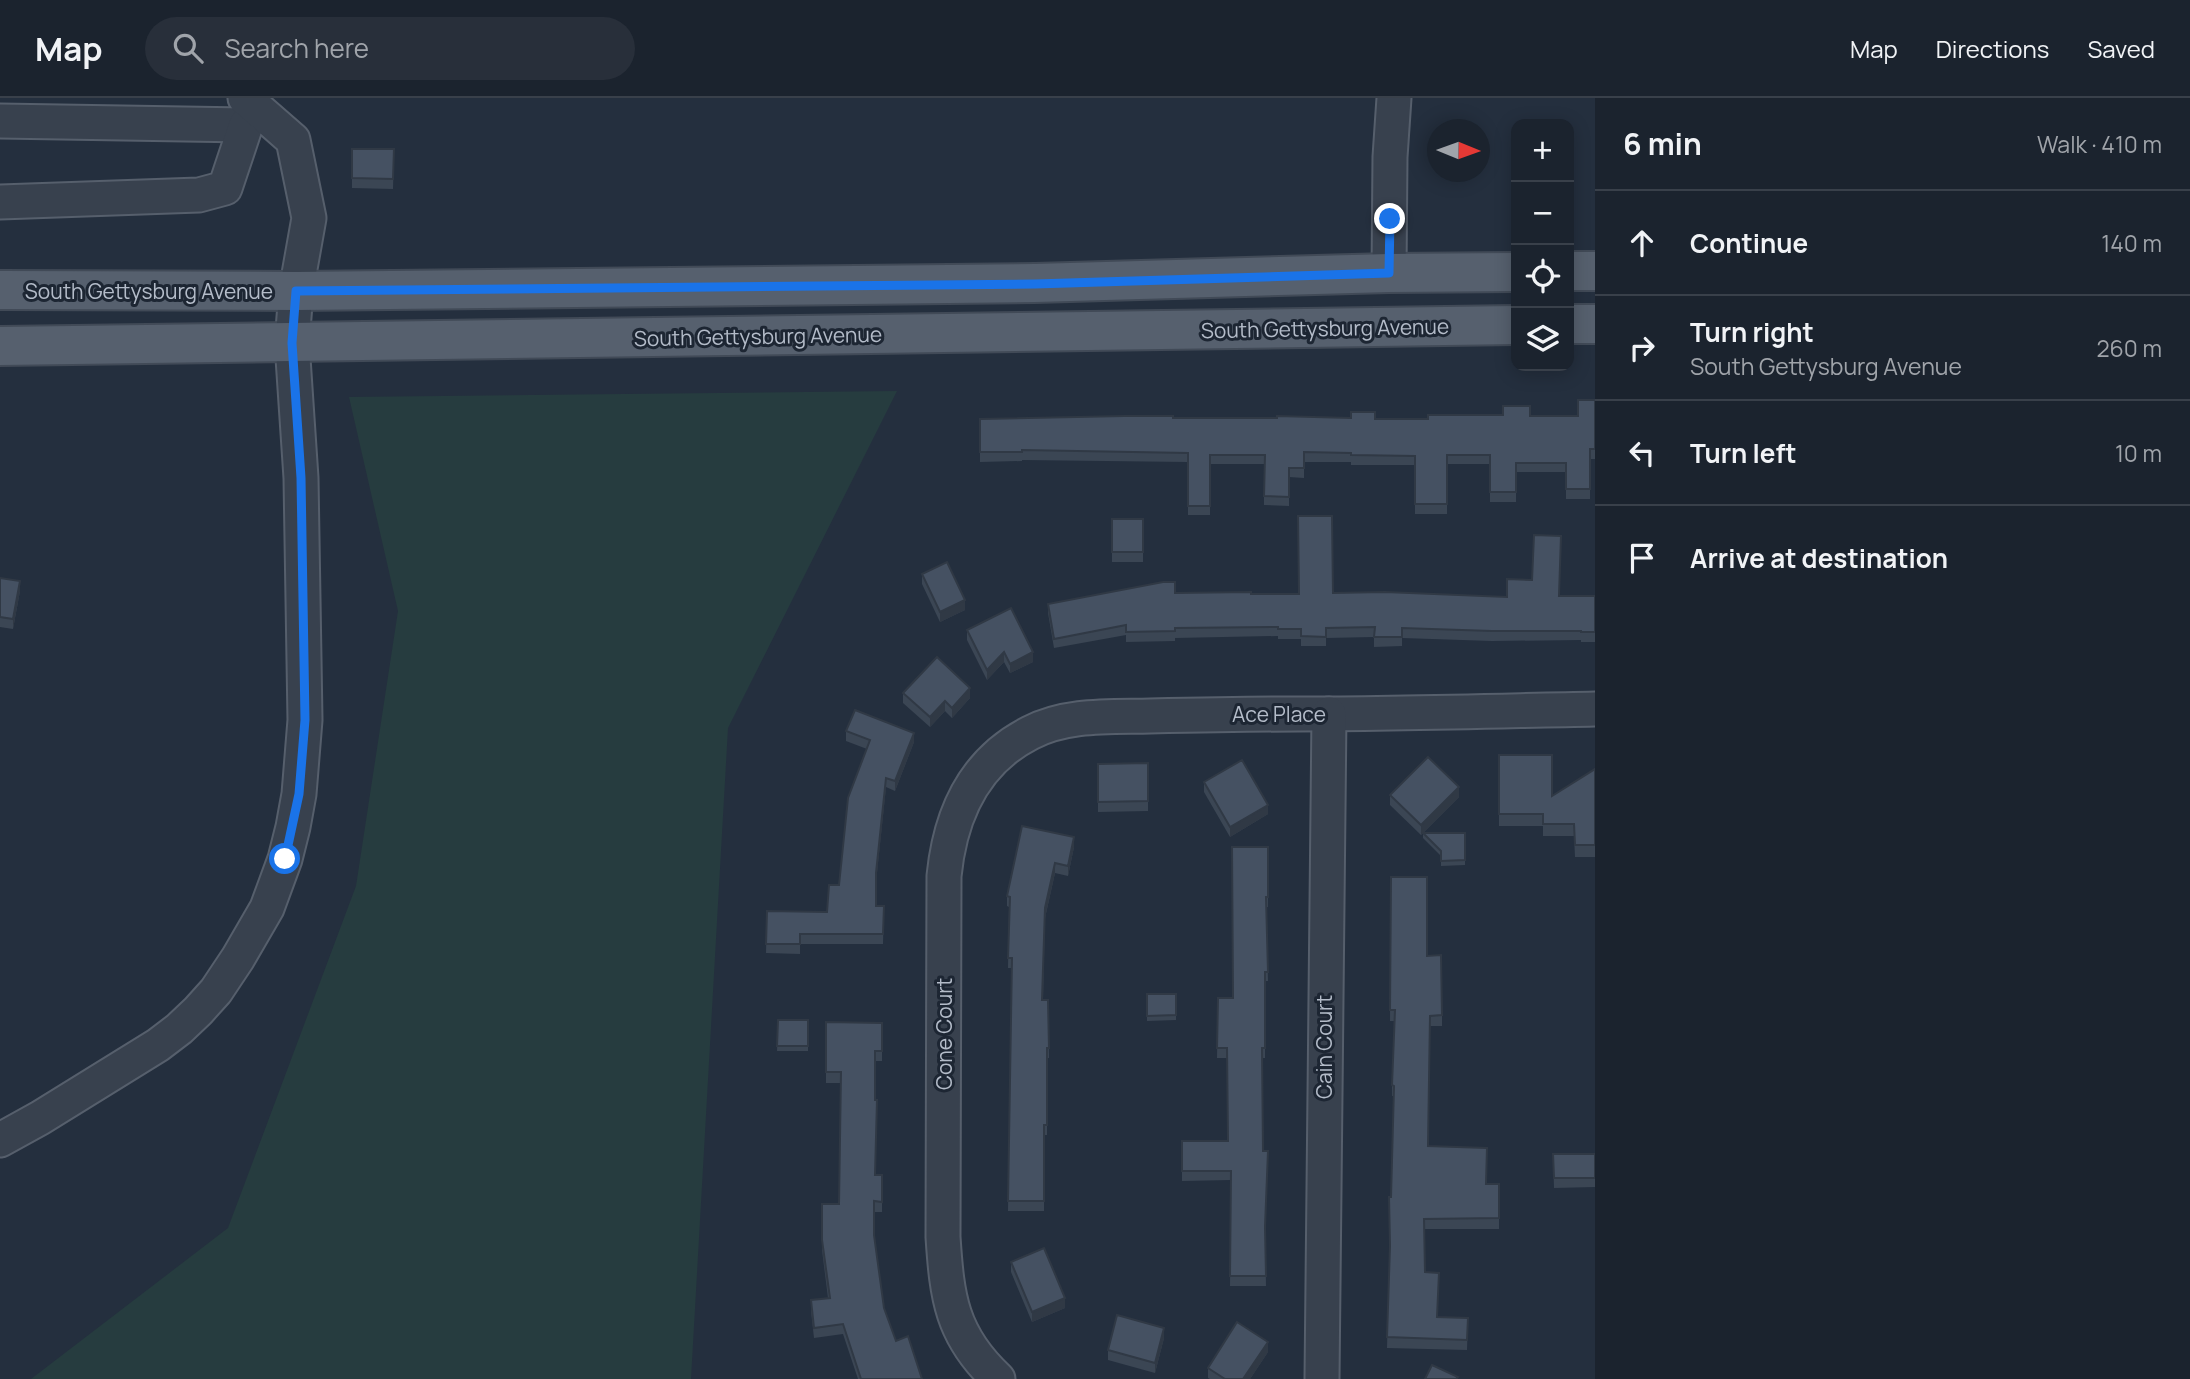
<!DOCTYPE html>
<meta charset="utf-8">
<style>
body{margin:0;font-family:Manrope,sans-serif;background:#282f3a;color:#f1f3f6}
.controls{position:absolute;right:21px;top:21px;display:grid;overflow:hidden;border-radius:14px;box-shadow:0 4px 18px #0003}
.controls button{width:63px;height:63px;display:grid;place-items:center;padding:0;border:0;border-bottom:2px solid #39404a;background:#1b232e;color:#f1f3f6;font:35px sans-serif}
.compass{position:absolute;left:1427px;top:21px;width:63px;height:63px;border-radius:50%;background:#1b232e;box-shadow:0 4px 18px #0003;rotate:91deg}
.stop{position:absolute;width:21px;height:21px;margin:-16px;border:5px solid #1a73e8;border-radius:50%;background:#fff}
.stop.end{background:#1a73e8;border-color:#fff;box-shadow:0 2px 7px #0008}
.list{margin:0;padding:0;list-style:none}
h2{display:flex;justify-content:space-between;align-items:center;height:91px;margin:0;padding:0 28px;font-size:30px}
h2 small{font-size:23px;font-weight:400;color:#a0a4aa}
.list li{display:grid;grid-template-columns:46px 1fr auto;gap:21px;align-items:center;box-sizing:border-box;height:105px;padding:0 28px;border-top:2px solid #39404a}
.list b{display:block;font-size:26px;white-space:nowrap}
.list p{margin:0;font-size:23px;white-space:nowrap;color:#a0a4aa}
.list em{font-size:23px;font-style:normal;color:#a0a4aa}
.icon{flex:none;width:38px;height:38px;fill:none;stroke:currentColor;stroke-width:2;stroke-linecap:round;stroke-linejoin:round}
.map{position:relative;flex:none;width:1595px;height:1281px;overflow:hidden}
header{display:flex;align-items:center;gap:42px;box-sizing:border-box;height:98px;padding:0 35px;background:#1b232e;border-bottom:2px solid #39404a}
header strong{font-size:33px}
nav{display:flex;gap:38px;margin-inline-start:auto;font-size:24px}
.search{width:490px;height:63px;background:#282f3a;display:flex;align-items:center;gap:18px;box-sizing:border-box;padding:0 24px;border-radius:38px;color:#a0a4aa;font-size:26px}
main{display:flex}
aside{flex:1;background:#1b232e}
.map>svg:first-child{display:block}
.green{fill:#263c3f}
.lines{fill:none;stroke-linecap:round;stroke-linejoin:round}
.minor-casing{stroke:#565f6c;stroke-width:37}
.major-casing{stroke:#414a57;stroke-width:42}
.minor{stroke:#38414e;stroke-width:33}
.major{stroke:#56606e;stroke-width:38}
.wall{fill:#3b4654}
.shaded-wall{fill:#303945}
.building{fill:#455162;stroke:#303945;stroke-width:2}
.route{stroke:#1a73e8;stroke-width:9}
.labels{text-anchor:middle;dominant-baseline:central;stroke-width:6;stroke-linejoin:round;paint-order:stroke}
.street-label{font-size:21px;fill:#b4bcc9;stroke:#1d2633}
</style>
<header>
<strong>Map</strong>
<div class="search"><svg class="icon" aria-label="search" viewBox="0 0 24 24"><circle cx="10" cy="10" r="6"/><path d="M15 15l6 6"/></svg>Search here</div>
<nav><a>Map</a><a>Directions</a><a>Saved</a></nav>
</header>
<main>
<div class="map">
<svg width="1595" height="1281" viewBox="0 0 1595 1281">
<rect width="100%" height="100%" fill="#242f3e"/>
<polygon class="green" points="897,293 728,630 691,1281 31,1281 228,1130 356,788 398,513 349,299"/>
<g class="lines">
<g class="minor-casing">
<g id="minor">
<polyline points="0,23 246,27"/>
<polyline points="0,104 199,97 225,90 246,27 257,11"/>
<polyline points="1389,175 1390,59 1394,0"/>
<polyline points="0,1042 40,1020 158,947 179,931 198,913 216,893 238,860 267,810 285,761 293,729 299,696 305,622 301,380 292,245 296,193 309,120 293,42 245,0"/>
<path d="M998 1281C951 1237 947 1199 943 1139L944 778C950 718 973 664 1030 635 1067 616 1109 619 1150 618 1199 617 1248 616 1298 616 1397 616 1496 613 1595 611"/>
<polyline points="1322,1281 1329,616"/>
</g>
</g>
<g class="major-casing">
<g id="major">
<polyline points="1569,173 1595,173"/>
<polyline points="0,192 296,193 1035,185 1389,175 1516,174"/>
<polyline points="1569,226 1595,226"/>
<polyline points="0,248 1516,227"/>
</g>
</g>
<use href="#minor" class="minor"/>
<use href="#major" class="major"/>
</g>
<g class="wall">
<polygon points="352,51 394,51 393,91 352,90"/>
<polygon points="1595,302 1595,361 1590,361 1590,401 1566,401 1566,374 1516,374 1516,404 1490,404 1490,366 1447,366 1447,416 1415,416 1415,367 1351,367 1351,364 1304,364 1304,380 1289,379 1289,408 1264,407 1264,366 1210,366 1210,417 1188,417 1188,364 1022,362 1022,363 980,364 980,321 1173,320 1428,321 1530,318 1578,318"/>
<rect x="1112" y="421" width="31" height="43"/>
<polygon points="922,476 965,512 940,524 922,486"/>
<polygon points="0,480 20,493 13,531 0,529"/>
<polygon points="1175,495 1251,496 1333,495 1507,499 1595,498 1595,544 1581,544 1581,542 1492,543 1402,540 1402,548 1374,549 1374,539 1326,540 1326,548 1301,548 1301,541 1278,541 1278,538 1175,540 1175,543 1126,544 1126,537 1054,550 1048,515 1048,506"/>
<polygon points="967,532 1033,564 1010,575 1004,564 987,582 967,542"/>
<polygon points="903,595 970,600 952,620 945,613 930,629 903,605"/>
<polygon points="846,633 914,644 895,693 886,689 876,784 876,808 884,808 883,846 800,846 800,856 766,855 767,813 827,814 839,787 867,651 846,643"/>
<polygon points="1499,657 1552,698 1595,671 1595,759 1575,759 1574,738 1543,738 1543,728 1499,728"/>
<polygon points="1148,665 1148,713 1098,714 1098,666"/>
<polygon points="1204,684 1268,716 1230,739 1204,694"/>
<polygon points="1390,697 1459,699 1421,737 1390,707"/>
<polygon points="1423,735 1465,735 1465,767 1441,768 1441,758 1423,740"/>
<polygon points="1074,749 1068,778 1055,775 1045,820 1043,902 1048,902 1049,960 1047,960 1047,1037 1044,1037 1044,1113 1008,1113 1012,870 1008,870 1009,809 1007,808 1007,798"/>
<polygon points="1268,749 1268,809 1266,809 1268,883 1265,883 1265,960 1262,960 1266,1188 1230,1188 1231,1082 1182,1083 1182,1043 1228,1043 1227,960 1217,960 1218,900 1233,900"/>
<polygon points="1391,779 1427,858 1442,917 1442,928 1430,928 1428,1048 1486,1086 1499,1086 1499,1131 1424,1131 1425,1174 1437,1219 1468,1220 1467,1252 1387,1250 1394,998 1392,998 1392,987 1395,923 1390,923"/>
<polygon points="1147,896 1176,896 1176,922 1147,923"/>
<polygon points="778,922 808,922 808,953 777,953"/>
<polygon points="826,924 882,925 882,963 875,963 876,1077 882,1077 882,1114 874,1114 874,1137 884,1210 896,1243 922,1281 858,1281 843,1236 814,1240 811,1213 811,1202 828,1200 822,1152 822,1106 839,1106 841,985 826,985"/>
<polygon points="1553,1056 1595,1056 1595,1089 1554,1090"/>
<polygon points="1011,1164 1065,1210 1032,1224 1011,1174"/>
<polygon points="1164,1240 1155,1275 1108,1262 1108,1252"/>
<polygon points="1268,1254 1250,1281 1210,1281 1208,1280 1208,1270"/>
</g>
<g class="shaded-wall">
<polygon points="20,483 20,493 13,531 13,521"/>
<polygon points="965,502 965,512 940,524 940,514"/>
<polygon points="1004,554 1004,564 987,582 987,572"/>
<polygon points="1033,554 1033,564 1010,575 1010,566"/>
<polygon points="970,590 970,600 952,620 952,610"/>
<polygon points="945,603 945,613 930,629 930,619"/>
<polygon points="914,635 914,644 895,693 895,683"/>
<polygon points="886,680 886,689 876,784 876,775"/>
<polygon points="1459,689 1459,699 1421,737 1421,727"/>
<polygon points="1268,707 1268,716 1230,739 1230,729"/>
<polygon points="1074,739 1074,749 1068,778 1068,768"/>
<polygon points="1055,765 1055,775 1045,820 1045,810"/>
<polygon points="1065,1200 1065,1210 1032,1224 1032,1214"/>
<polygon points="1164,1230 1164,1240 1155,1275 1155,1265"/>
<polygon points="1268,1244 1268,1254 1250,1281 1243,1281"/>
</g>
<g class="building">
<polygon points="352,51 394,51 393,81 352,80"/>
<polygon points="1578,302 1595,302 1595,351 1590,351 1590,391 1566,391 1566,365 1516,365 1516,394 1490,394 1490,357 1447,357 1447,406 1415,406 1415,358 1351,357 1351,355 1304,354 1304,370 1289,370 1289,399 1264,398 1265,357 1210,357 1210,408 1188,408 1188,355 1022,352 1022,354 980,354 980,321 1124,318 1173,318 1173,320 1277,320 1277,318 1351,320 1351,314 1375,314 1375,321 1428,321 1428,317 1503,317 1503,308 1530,308 1530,318 1578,318"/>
<polygon points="1298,418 1332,418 1333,495 1385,494 1507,499 1507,481 1532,482 1534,437 1561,438 1559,498 1595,498 1595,534 1581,534 1581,533 1492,533 1402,530 1402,539 1374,539 1375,529 1326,530 1326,539 1301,538 1301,531 1278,531 1278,529 1175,530 1175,533 1126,534 1126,527 1054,541 1048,506 1163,484 1175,484 1175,495 1251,494 1251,496 1299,496"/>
<rect x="1112" y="421" width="31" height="33"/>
<polygon points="947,464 965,502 940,514 922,476"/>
<polygon points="0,480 20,483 13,521 0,519"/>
<polygon points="1011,510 1033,554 1010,566 1004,554 987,572 967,532"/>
<polygon points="937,559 970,590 952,610 945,603 930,619 903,595"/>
<polygon points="855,612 914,635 895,683 886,680 876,775 876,808 884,808 883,836 800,836 800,846 766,846 767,813 827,814 829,787 839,787 848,700 870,642 846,633"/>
<polygon points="1499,657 1552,657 1552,698 1595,671 1595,747 1575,747 1574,726 1543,726 1543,716 1499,716"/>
<polygon points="1428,659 1459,689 1421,727 1390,697"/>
<polygon points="1242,662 1268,707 1230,729 1204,684"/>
<polygon points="1148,665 1148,703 1098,704 1098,666"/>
<polygon points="1022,728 1074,739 1068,768 1055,765 1045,810 1042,902 1048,902 1049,950 1047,950 1047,1027 1044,1027 1044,1103 1008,1103 1012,860 1008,860 1010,799 1007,798"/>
<polygon points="1423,735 1465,735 1465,762 1441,763 1441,753"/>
<polygon points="1232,749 1268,749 1268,799 1266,799 1268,874 1265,874 1265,950 1262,950 1263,1053 1268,1053 1265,1129 1266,1178 1230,1178 1231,1073 1182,1073 1182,1043 1228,1043 1227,950 1217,950 1218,900 1233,900"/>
<polygon points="1391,779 1427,779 1427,858 1441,857 1442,917 1430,918 1428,1048 1487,1050 1486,1086 1499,1086 1499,1120 1424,1121 1425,1174 1439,1175 1437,1219 1468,1220 1467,1242 1387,1239 1390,1148 1389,1099 1391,1099 1394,988 1392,987 1395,912 1390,912"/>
<polygon points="1147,896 1176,896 1176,917 1147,918"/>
<polygon points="778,922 808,922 808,948 777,948"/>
<polygon points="826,924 882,925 882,953 875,953 875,1002 877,1002 875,1077 882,1077 882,1104 874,1103 874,1137 884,1210 896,1243 908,1238 922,1281 861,1281 843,1226 814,1230 811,1202 830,1200 822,1142 822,1106 839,1106 841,974 826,974"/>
<polygon points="1553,1056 1595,1056 1595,1080 1554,1080"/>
<polygon points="1044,1150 1065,1200 1032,1214 1011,1164"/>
<polygon points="1117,1217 1164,1230 1155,1265 1108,1252"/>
<polygon points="1237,1224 1268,1244 1243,1281 1225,1281 1208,1270"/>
<polygon points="1432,1267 1458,1279 1456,1281 1425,1281"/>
</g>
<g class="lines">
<polyline class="route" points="285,761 299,696 305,622 301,380 292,245 296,193 1035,186 1389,175 1390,121"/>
</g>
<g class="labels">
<g class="street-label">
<text x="149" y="193">South Gettysburg Avenue</text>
<text transform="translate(1325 230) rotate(-1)">South Gettysburg Avenue</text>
<text transform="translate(758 238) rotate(-1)">South Gettysburg Avenue</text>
<text x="1279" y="616">Ace Place</text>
<text transform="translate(944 936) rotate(-90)">Cone Court</text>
<text transform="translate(1324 949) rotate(-90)">Cain Court</text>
</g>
</g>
</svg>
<div class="controls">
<button>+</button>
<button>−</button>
<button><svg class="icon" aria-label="locate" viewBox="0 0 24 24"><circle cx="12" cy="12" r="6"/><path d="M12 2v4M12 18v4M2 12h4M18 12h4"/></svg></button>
<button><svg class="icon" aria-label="layers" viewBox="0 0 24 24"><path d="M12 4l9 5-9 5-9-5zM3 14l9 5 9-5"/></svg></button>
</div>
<svg class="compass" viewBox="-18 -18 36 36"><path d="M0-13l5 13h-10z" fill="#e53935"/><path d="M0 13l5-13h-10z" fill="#a0a4aa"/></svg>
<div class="stop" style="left:285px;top:761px"></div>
<div class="stop end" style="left:1390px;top:121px"></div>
</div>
<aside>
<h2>6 min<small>Walk · 410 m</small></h2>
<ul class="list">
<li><svg class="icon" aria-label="ahead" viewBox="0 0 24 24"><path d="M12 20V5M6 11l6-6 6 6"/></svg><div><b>Continue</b></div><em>140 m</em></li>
<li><svg class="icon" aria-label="right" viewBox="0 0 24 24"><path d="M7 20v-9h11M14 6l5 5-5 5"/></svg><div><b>Turn right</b><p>South Gettysburg Avenue</p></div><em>260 m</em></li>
<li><svg class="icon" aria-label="left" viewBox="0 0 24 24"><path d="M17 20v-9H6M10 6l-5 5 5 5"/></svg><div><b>Turn left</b></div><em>10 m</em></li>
<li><svg class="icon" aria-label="arrive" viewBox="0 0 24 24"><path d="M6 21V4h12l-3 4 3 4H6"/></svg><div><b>Arrive at destination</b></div></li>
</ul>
</aside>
</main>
